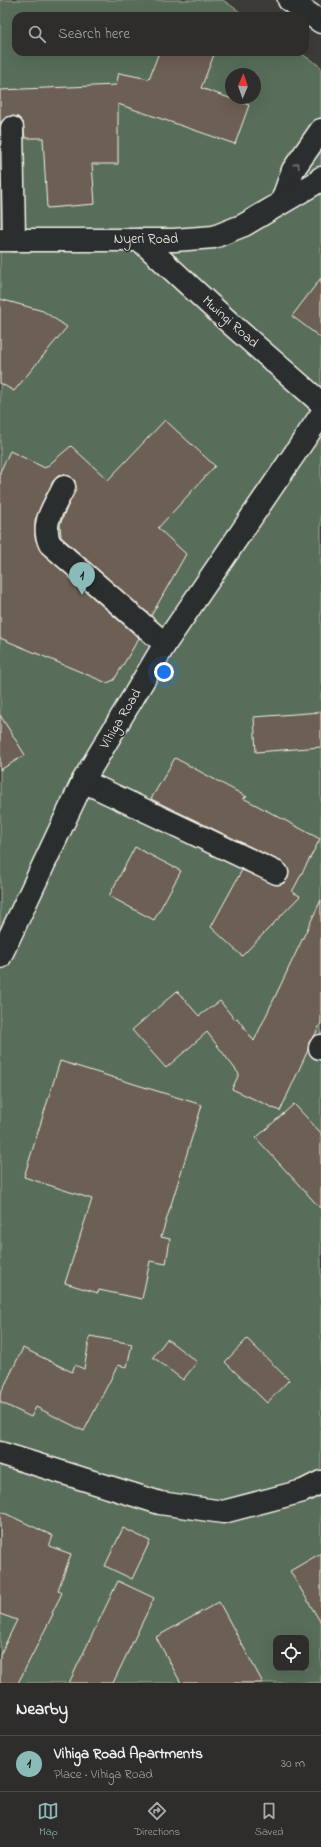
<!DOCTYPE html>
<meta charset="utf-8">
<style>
body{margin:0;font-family:"Indie Flower",sans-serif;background:#3a3937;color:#f1f3f6}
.controls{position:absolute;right:12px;bottom:12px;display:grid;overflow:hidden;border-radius:8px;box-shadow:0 4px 16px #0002}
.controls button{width:36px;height:36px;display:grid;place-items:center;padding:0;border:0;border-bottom:1px solid #494947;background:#2e2d2b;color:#f1f3f6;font:20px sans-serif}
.compass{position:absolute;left:225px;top:68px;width:36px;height:36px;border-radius:50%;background:#2e2d2b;box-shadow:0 4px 16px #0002;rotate:2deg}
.you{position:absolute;left:164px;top:672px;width:14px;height:14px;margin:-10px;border:3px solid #fff;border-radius:50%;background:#1a73e8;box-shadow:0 0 0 6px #1a73e833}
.badge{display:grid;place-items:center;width:26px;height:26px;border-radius:50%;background:#8bbbb9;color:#111;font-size:13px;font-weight:700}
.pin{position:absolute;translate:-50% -33px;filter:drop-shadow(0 1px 2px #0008)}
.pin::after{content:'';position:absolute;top:21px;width:14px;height:12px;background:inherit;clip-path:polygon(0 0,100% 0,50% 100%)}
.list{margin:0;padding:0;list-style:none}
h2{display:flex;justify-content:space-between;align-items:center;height:52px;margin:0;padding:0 16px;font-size:17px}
h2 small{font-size:13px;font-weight:400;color:#a7a8a9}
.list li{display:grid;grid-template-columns:26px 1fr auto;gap:12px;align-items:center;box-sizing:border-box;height:56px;padding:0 16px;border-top:1px solid #494947}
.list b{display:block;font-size:15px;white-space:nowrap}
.list p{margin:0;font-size:13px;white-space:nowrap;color:#a7a8a9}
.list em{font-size:13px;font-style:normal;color:#a7a8a9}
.icon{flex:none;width:22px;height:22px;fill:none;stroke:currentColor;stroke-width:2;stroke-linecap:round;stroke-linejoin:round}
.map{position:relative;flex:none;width:321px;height:1683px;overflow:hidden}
.search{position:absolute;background:#2e2d2b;box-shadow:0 4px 16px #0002;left:12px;right:12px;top:12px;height:44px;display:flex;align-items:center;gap:10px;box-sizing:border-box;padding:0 14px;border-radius:12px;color:#a7a8a9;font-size:15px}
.sheet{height:108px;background:#2e2d2b}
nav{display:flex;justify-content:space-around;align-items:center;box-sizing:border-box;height:56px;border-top:1px solid #494947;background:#2e2d2b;font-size:11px;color:#a7a8a9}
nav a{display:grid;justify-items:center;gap:2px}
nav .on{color:#8bbbb9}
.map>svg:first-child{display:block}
.green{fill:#586e5a;stroke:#a6b0a1;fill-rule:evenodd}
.building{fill:#6c5f53;stroke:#f4f1e8}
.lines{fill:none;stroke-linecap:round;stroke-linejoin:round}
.minor-casing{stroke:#f4f1e8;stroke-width:25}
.minor{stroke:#2a2d2e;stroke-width:22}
.oneway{stroke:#71726f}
.labels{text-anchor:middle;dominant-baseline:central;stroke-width:3;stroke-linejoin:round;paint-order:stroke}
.street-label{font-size:14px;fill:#f4f1e8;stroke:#2a2d2e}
</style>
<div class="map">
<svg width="321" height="1683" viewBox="0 0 321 1683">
<rect width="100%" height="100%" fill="#3e3c39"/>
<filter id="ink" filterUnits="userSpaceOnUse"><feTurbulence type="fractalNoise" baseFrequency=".025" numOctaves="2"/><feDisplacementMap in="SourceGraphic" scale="8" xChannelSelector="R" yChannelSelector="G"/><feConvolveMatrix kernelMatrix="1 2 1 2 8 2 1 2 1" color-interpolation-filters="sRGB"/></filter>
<g filter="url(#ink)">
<path class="green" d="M0 0H223L246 16H16V52H299L321 67V1683H0ZM231 74H255V98H231ZM276 1638H306V1668H276Z"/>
<g class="building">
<polygon points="159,52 215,52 201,88 249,105 235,144 118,104 118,164 92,164 95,204 47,208 43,138 25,138 23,122 18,117 11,116 6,117 1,122 0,126 0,90 116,85 119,73 149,79"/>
<polygon points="321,278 321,338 292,316"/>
<polygon points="0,299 43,311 67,327 14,391 0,383"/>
<polygon points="165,420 215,466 158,528 186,554 151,616 61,537 60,524 76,487 75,481 70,476 63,475 58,476 53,481 42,503 35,520 35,538 42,553 139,638 114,680 107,683 0,638 0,472 10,451 45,468 71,446 108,480"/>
<polygon points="321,712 321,747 256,752 254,717"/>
<polygon points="0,715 25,755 0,770"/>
<polygon points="175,758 247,797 243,798 320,839 292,892 300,896 242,956 211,927 242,870 278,885 284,883 288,878 289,872 287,866 282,862 151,799"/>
<polygon points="135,847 181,871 154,920 109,896"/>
<polygon points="321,900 321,1023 315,1035 309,1042 308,1050 280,1111 232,1089 239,1074 207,1032 166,1068 132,1030 177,991 199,1016 220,1001 235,1020 237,1018 254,1041"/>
<polygon points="60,1061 202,1105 161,1237 170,1239 166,1264 150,1261 142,1299 99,1290 98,1293 65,1283 92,1199 24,1177"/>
<polygon points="294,1104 321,1133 321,1209 256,1138"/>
<polygon points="90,1336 132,1344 127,1367 118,1365 84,1431 36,1407 31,1417 0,1402 0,1395 23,1348 72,1372 75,1365 84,1369"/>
<polygon points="167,1339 197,1362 183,1380 153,1357"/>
<polygon points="247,1339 289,1380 267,1403 225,1362"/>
<polygon points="0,1511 53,1536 49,1546 71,1554 58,1590 62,1593 52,1613 53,1614 18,1683 0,1683 0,1655 17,1620 0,1614"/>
<polygon points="123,1528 150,1541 132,1579 105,1566"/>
<polygon points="321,1553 321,1623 290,1571"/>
<polygon points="118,1581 154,1598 113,1683 69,1683"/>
<polygon points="219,1602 263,1683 181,1683 156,1637"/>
</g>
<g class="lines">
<g class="minor-casing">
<g id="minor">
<polyline points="289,0 321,22"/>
<polyline points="12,128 14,240"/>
<polyline points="282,201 293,170 321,130"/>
<polyline points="0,240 174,240 214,237 244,225 319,181 321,178"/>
<polyline points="140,240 231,324 321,403"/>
<path d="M64 487C55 506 40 523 50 544L165 644"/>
<polyline points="83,781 277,873"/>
<polyline points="0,957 83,781 165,644 321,415"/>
<polyline points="320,1048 321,1046"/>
<polyline points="0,1453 160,1503 223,1512 303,1491 321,1482"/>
</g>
</g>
<use href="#minor" class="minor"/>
</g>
<defs><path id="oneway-chevron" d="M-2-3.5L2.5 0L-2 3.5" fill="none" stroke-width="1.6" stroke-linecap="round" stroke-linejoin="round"/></defs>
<use class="oneway" href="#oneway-chevron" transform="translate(297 165) rotate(-58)"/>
</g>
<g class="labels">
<g class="street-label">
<text x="146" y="239">Nyeri Road</text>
<text transform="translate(230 322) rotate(42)">Mwingi Road</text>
<text transform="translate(121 719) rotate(-59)">Vihiga Road</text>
</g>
</g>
</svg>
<div class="controls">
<button><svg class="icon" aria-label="locate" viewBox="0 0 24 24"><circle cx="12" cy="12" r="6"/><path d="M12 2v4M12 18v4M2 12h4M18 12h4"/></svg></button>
</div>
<svg class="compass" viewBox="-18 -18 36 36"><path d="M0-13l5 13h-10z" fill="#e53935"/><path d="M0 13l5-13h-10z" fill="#a7a8a9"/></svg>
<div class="you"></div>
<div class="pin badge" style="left:82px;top:595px">1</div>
<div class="search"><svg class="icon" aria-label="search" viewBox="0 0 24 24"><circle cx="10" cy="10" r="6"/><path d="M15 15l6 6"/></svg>Search here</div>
</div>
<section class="sheet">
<h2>Nearby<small></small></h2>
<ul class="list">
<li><span class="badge">1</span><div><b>Vihiga Road Apartments</b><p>Place · Vihiga Road</p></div><em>30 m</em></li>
</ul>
</section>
<nav>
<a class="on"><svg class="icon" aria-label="map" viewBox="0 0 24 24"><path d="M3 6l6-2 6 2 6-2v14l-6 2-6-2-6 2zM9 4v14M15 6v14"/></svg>Map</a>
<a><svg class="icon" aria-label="directions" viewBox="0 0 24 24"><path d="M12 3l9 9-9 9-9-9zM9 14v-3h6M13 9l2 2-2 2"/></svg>Directions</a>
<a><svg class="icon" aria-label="saved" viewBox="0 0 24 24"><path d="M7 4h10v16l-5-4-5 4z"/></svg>Saved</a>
</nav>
